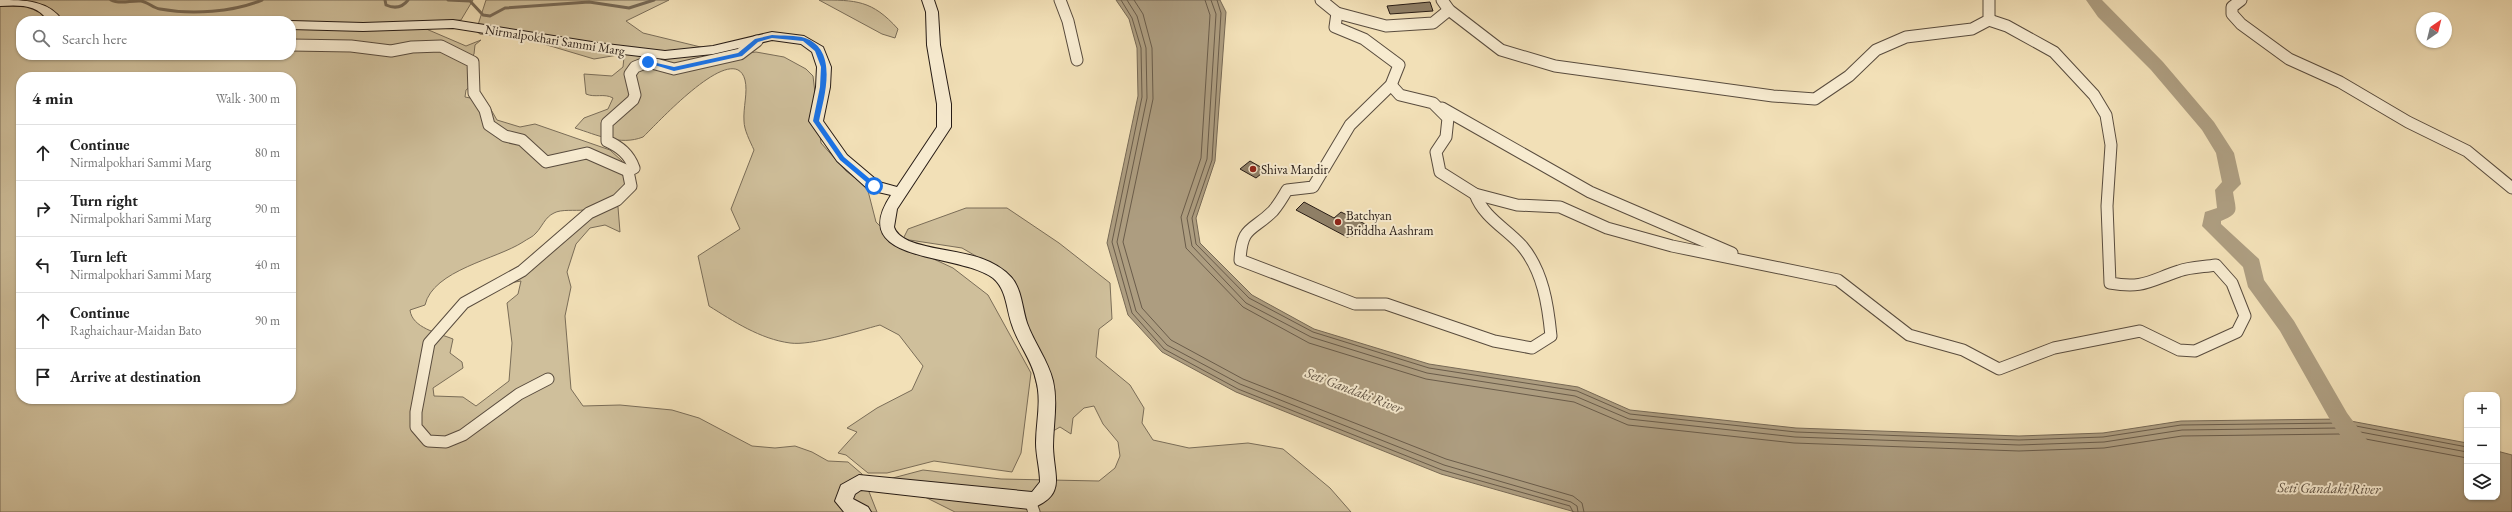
<!DOCTYPE html>
<meta charset="utf-8">
<style>
body{margin:0;font-family:"EB Garamond",serif;background:#f6f6f6;color:#222}
.controls{position:absolute;right:12px;bottom:12px;display:grid;overflow:hidden;border-radius:8px;box-shadow:0 1px 3px #0004}
.controls button{width:36px;height:36px;display:grid;place-items:center;padding:0;border:0;border-bottom:1px solid #e0e0e0;background:#fff;color:#222;font:20px sans-serif}
.compass{position:absolute;left:2416px;top:12px;width:36px;height:36px;border-radius:50%;background:#fff;box-shadow:0 1px 3px #0004;rotate:35deg}
.stop{position:absolute;width:12px;height:12px;margin:-9px;border:3px solid #1a73e8;border-radius:50%;background:#fff}
.stop.end{background:#1a73e8;border-color:#fff;box-shadow:0 1px 4px #0008}
.list{margin:0;padding:0;list-style:none}
h2{display:flex;justify-content:space-between;align-items:center;height:52px;margin:0;padding:0 16px;font-size:17px}
h2 small{font-size:13px;font-weight:400;color:#767676}
.list li{display:grid;grid-template-columns:26px 1fr auto;gap:12px;align-items:center;box-sizing:border-box;height:56px;padding:0 16px;border-top:1px solid #e0e0e0}
.list b{display:block;font-size:15px;white-space:nowrap}
.list p{margin:0;font-size:13px;white-space:nowrap;color:#767676}
.list em{font-size:13px;font-style:normal;color:#767676}
.icon{flex:none;width:22px;height:22px;fill:none;stroke:currentColor;stroke-width:2;stroke-linecap:round;stroke-linejoin:round}
.map{position:relative;flex:none;width:2512px;height:512px;overflow:hidden}
.search{position:absolute;background:#fff;box-shadow:0 1px 3px #0004;left:16px;top:16px;width:280px;height:44px;display:flex;align-items:center;gap:10px;box-sizing:border-box;padding:0 14px;border-radius:16px;color:#767676;font-size:15px}
.panel{position:absolute;background:#fff;box-shadow:0 1px 3px #0004;left:16px;top:72px;width:280px;height:332px;border-radius:16px}
.map>svg:first-child{display:block}
.green{fill:#cfbf9b;stroke:#7a6d58;fill-rule:evenodd}
.water{fill:#ad9d80;stroke:#776955}
.lines{fill:none;stroke-linecap:round;stroke-linejoin:round}
.shore{stroke:#6a5c4a;stroke-width:1}
.stream{stroke:#776955;stroke-width:3}
.river{fill:#ad9d80;fill-rule:evenodd}
.building{fill:#908169;stroke:#261b15}
.minor-casing{stroke:#594c3e;stroke-width:13}
.secondary-casing{stroke:#261b15;stroke-width:2}
.minor{stroke:#f7ebd0;stroke-width:11}
.secondary{fill:#f7ebd0;fill-rule:evenodd}
.route{fill:#1a73e8}
.poi-dot{fill:#8f2418;stroke:#f7ebd0;stroke-width:1.5}
.labels{text-anchor:middle;dominant-baseline:central;stroke-width:4;stroke-linejoin:round;paint-order:stroke}
.street-label{font-size:13px;fill:#261b15;stroke:#f7ebd0}
.poi-label{font-size:13px;fill:#261b15;stroke:#f7ebd0;text-anchor:start}
.water-label{font-size:14px;font-style:italic;fill:#5c4f40;stroke:#f7ebd0}
</style>
<div class="map">
<svg width="2512" height="512" viewBox="0 0 2512 512">
<rect width="100%" height="100%" fill="#f2e0b7"/>
<filter id="stains"><feTurbulence type="fractalNoise" baseFrequency=".005" numOctaves="4"/><feColorMatrix values="0 0 0 0 .2 0 0 0 0 .09 0 0 0 0 .02 0 0 0 .5 -.17"/></filter>
<radialGradient id="worn" r=".72"><stop offset=".6" stop-color="#630" stop-opacity="0"/><stop offset="1" stop-color="#630" stop-opacity=".3"/></radialGradient>
<g class="green">
<path d="M0 0H473L461 20 442 21 424 28 466 46 481 40 475 45 474 54 468 62 477 81 466 90 465 97 486 101 497 120 520 127 535 124 610 150 622 161 625 183C621 196 597 207 584 210 575 211 561 209 554 213 545 217 542 227 536 233 533 237 527 239 523 242 497 259 433 270 425 305L410 310C412 328 438 333 453 339L450 353 462 362 463 368 433 388 434 396 463 397 476 406 509 381 512 343 507 303 518 294 521 281 504 284 577 226 615 203 618 207 620 232 605 225 590 228 576 244 567 272 571 287 565 316 571 389 583 406 620 405 672 410 699 418 752 446 775 448 795 446 812 452 828 461 848 462 862 474 877 512H0ZM21 21H291V55H21ZM21 77H291V399H21Z"/>
<path d="M486 0H669L626 21 643 33 713 50H727L740 54 756 52 784 57 806 69 813 76 821 143 846 171 867 187 876 222 895 241 953 268 988 295 1031 373 1021 453 1012 472 934 461 887 473H868L846 455 838 453 857 432 847 428 877 408 912 390 923 366 899 335 880 325C857 331 811 346 790 343 760 339 733 321 709 306L698 256 740 229 731 209 754 150C750 141 744 130 744 121 743 108 748 92 745 80 734 38 655 126 643 137 620 146 597 135 575 128L584 118 608 109 613 98C604 93 595 98 586 94L584 74 612 76 623 67 624 57 618 55 594 59 527 39 480 34 476 31Z"/>
<path d="M819 0C856 0 872 0 898 29L895 38 882 34Z"/>
<polygon points="966,208 1007,208 1059,243 1110,283 1112,319 1099,329 1096,357 1130,385 1144,408 1142,423 1153,440 1189,448 1248,443 1283,449 1330,488 1351,512 955,512 889,479 923,470 1001,479 1099,481 1115,468 1120,456 1118,442 1103,424 1094,406 1084,408 1073,418 1071,434 1060,427 1048,434 1012,277 962,248 903,239 908,229"/>
</g>
<polygon class="water" points="1116,0 1220,0 1226,12 1215,161 1196,218 1200,243 1252,295 1314,329 1429,364 1578,387 1630,410 1796,428 2019,436 2103,433 2181,421 2340,419 2467,443 2467,497 2497,497 2497,451 2512,455 2512,512 1575,512 1441,474 1236,392 1162,352 1128,315 1107,243 1138,96 1137,48 1129,19"/>
<g class="lines">
<g class="shore">
<polyline points="1121,0 1132,18 1141,48 1142,97 1112,242 1132,313 1164,349 1238,389 1442,470 1570,506 1573,512"/>
<polyline points="1127,0 1137,16 1146,48 1147,98 1117,242 1136,311 1167,345 1240,384 1444,465 1571,502 1577,506 1578,512"/>
<polyline points="1134,0 1143,14 1152,48 1153,99 1123,242 1142,308 1171,340 1243,379 1446,459 1573,496 1582,503 1584,512"/>
<polyline points="1205,0 1210,15 1201,158 1181,217 1186,248 1243,307 1309,343 1426,379 1574,402 1628,425 1794,443 2019,451 2104,448 2182,436 2339,434 2467,458"/>
<polyline points="1211,0 1216,14 1207,159 1187,218 1192,246 1246,303 1311,337 1427,373 1575,396 1629,419 1795,437 2019,445 2104,442 2182,430 2339,428 2467,452"/>
<polyline points="1217,0 1221,13 1212,160 1192,218 1196,244 1249,298 1313,332 1429,368 1577,391 1630,414 1796,432 2019,440 2103,437 2181,425 2340,423 2467,447"/>
</g>
<g class="stream">
<path d="M111 0C120 5 131 0 141 1 148 2 153 8 160 9 192 15 233 12 262 0"/>
<path d="M385 0 386 5C395 9 402 8 408 0"/>
<polyline points="448,0 470,1 483,15 490,16 505,8 589,2 629,8 654,0"/>
</g>
<path class="river" d="M2086 0H2102L2163 62 2214 122 2234 153 2241 184 2233 192C2236 211 2240 213 2221 221V224L2259 259 2264 280 2294 321 2347 413 2367 440 2364 446 2356 449 2348 446 2333 425 2280 331 2248 287 2243 267 2202 226 2205 212 2217 208 2215 190 2222 182 2216 153 2202 130 2151 70 2098 17Z"/>
</g>
<g class="building">
<polygon points="1430,2 1433,11 1390,14 1387,6"/>
<polygon points="1250,161 1266,170 1256,178 1240,169"/>
<polygon points="1304,202 1334,218 1341,212 1367,225 1357,235 1347,237 1296,210"/>
</g>
<g class="lines">
<g class="minor-casing">
<g id="minor">
<polyline points="1060,0 1068,21 1077,60"/>
<polyline points="1321,0 1337,13 1386,26 1433,23 1449,10"/>
<polyline points="1442,0 1449,10 1501,50 1555,66 1773,96 1815,99 1849,76 1876,50 1906,37 1972,29 1989,20 1989,0"/>
<polyline points="2241,0 2232,7 2232,14 2241,24 2289,59 2340,82 2408,122 2467,151 2512,188"/>
<path d="M1337 13 1335 27 1364 39 1399 65 1391 85 1350 125 1313 187 1287 190C1283 197 1278 205 1273 211 1252 232 1242 225 1240 260L1355 304H1386L1494 341 1532 348 1551 336C1548 305 1543 271 1522 246 1506 228 1484 218 1475 194"/>
<polyline points="291,45 351,46 391,51 412,47 441,46 473,62 474,93 485,110 489,125 505,136 522,140 546,162 587,153 628,171"/>
<path d="M1391 85 1400 95 1433 103 1448 118 1446 137 1436 152 1440 172 1475 194 1517 205 1560 207 1607 228 1672 246 1838 280 1909 335 1963 350 1999 369 2054 348 2140 331 2179 350 2195 351 2237 332 2245 316 2232 283 2216 265C2204 267 2190 267 2179 271 2149 281 2143 289 2110 283L2107 206 2111 145 2106 115 2094 95 2054 52 2007 26 1989 20"/>
<polyline points="1442,108 1590,192 1732,253"/>
<path d="M548 379 519 394 463 435 446 442 428 441 416 427V412L429 343 464 303 522 271 589 213 617 200 631 186 628 171 634 168C629 154 620 147 607 141V123L633 100 635 95 630 74 635 67 648 62 674 69 740 54 757 41"/>
<polyline points="1030,501 1034,512"/>
</g>
</g>
<g class="secondary-casing">
<g id="secondary">
<path d="M0 0C25 0 48 0 63 21H48C37 4 19 5 0 6Z"/>
<path d="M922 0H934L938 12 940 45 951 104V127L897 209 894 227C896 234 903 238 909 241 942 254 985 249 1011 277 1022 289 1022 308 1027 323 1034 343 1048 360 1053 381 1058 403 1053 425 1053 447 1054 478 1067 495 1030 509L861 490 855 494 853 499 868 507 871 512H844L835 501 841 485 859 475 1032 492 1040 482C1040 469 1036 456 1036 443 1036 422 1042 401 1036 380 1032 360 1018 344 1012 325 1006 308 1007 290 993 278 958 252 845 264 891 195L869 190 837 161 809 121 816 87 817 67 812 52 801 44 772 40 713 54 665 59 598 51 453 28 363 31 291 29V21L363 23 453 20 598 43 665 51 713 46 772 32 804 36 823 47 831 67 830 87 823 121 847 155 879 182 897 187 937 127V104L927 45 926 12Z"/>
</g>
</g>
<use href="#minor" class="minor"/>
<use href="#secondary" class="secondary"/>
</g>
<path class="route" d="M772 35C782 36 796 35 805 38 839 50 824 97 819 121L844 157 876 184V187H872L840 160 813 121 820 87 821 67 815 51 803 41 772 38 758 42 742 56 674 71 645 62 648 61 674 67 738 53 755 39Z"/>
<g class="poi-dot">
<circle cx="1253" cy="169" r="4"/>
<circle cx="1338" cy="222" r="4"/>
</g>
<g class="labels">
<g class="street-label">
<text transform="translate(555 40) rotate(9)">Nirmalpokhari Sammi Marg</text>
</g>
<g class="poi-label">
<text x="1261" y="169">Shiva Mandir</text>
<text x="1346" y="215">Batchyan<tspan x="1346" dy="15">Briddha Aashram</tspan></text>
</g>
<g class="water-label">
<text transform="translate(1354 390) rotate(21)">Seti Gandaki River</text>
<text transform="translate(2329 488) rotate(1)">Seti Gandaki River</text>
</g>
</g>
<rect width="100%" height="100%" filter="url(#stains)"/>
<rect width="100%" height="100%" fill="url(#worn)"/>
</svg>
<div class="controls">
<button>+</button>
<button>−</button>
<button><svg class="icon" aria-label="layers" viewBox="0 0 24 24"><path d="M12 4l9 5-9 5-9-5zM3 14l9 5 9-5"/></svg></button>
</div>
<svg class="compass" viewBox="-18 -18 36 36"><path d="M0-13l5 13h-10z" fill="#e53935"/><path d="M0 13l5-13h-10z" fill="#767676"/></svg>
<div class="stop" style="left:874px;top:186px"></div>
<div class="stop end" style="left:648px;top:62px"></div>
<div class="search"><svg class="icon" aria-label="search" viewBox="0 0 24 24"><circle cx="10" cy="10" r="6"/><path d="M15 15l6 6"/></svg>Search here</div>
<section class="panel">
<h2>4 min<small>Walk · 300 m</small></h2>
<ul class="list">
<li><svg class="icon" aria-label="ahead" viewBox="0 0 24 24"><path d="M12 20V5M6 11l6-6 6 6"/></svg><div><b>Continue</b><p>Nirmalpokhari Sammi Marg</p></div><em>80 m</em></li>
<li><svg class="icon" aria-label="right" viewBox="0 0 24 24"><path d="M7 20v-9h11M14 6l5 5-5 5"/></svg><div><b>Turn right</b><p>Nirmalpokhari Sammi Marg</p></div><em>90 m</em></li>
<li><svg class="icon" aria-label="left" viewBox="0 0 24 24"><path d="M17 20v-9H6M10 6l-5 5 5 5"/></svg><div><b>Turn left</b><p>Nirmalpokhari Sammi Marg</p></div><em>40 m</em></li>
<li><svg class="icon" aria-label="ahead" viewBox="0 0 24 24"><path d="M12 20V5M6 11l6-6 6 6"/></svg><div><b>Continue</b><p>Raghaichaur-Maidan Bato</p></div><em>90 m</em></li>
<li><svg class="icon" aria-label="arrive" viewBox="0 0 24 24"><path d="M6 21V4h12l-3 4 3 4H6"/></svg><div><b>Arrive at destination</b></div></li>
</ul>
</section>
</div>
